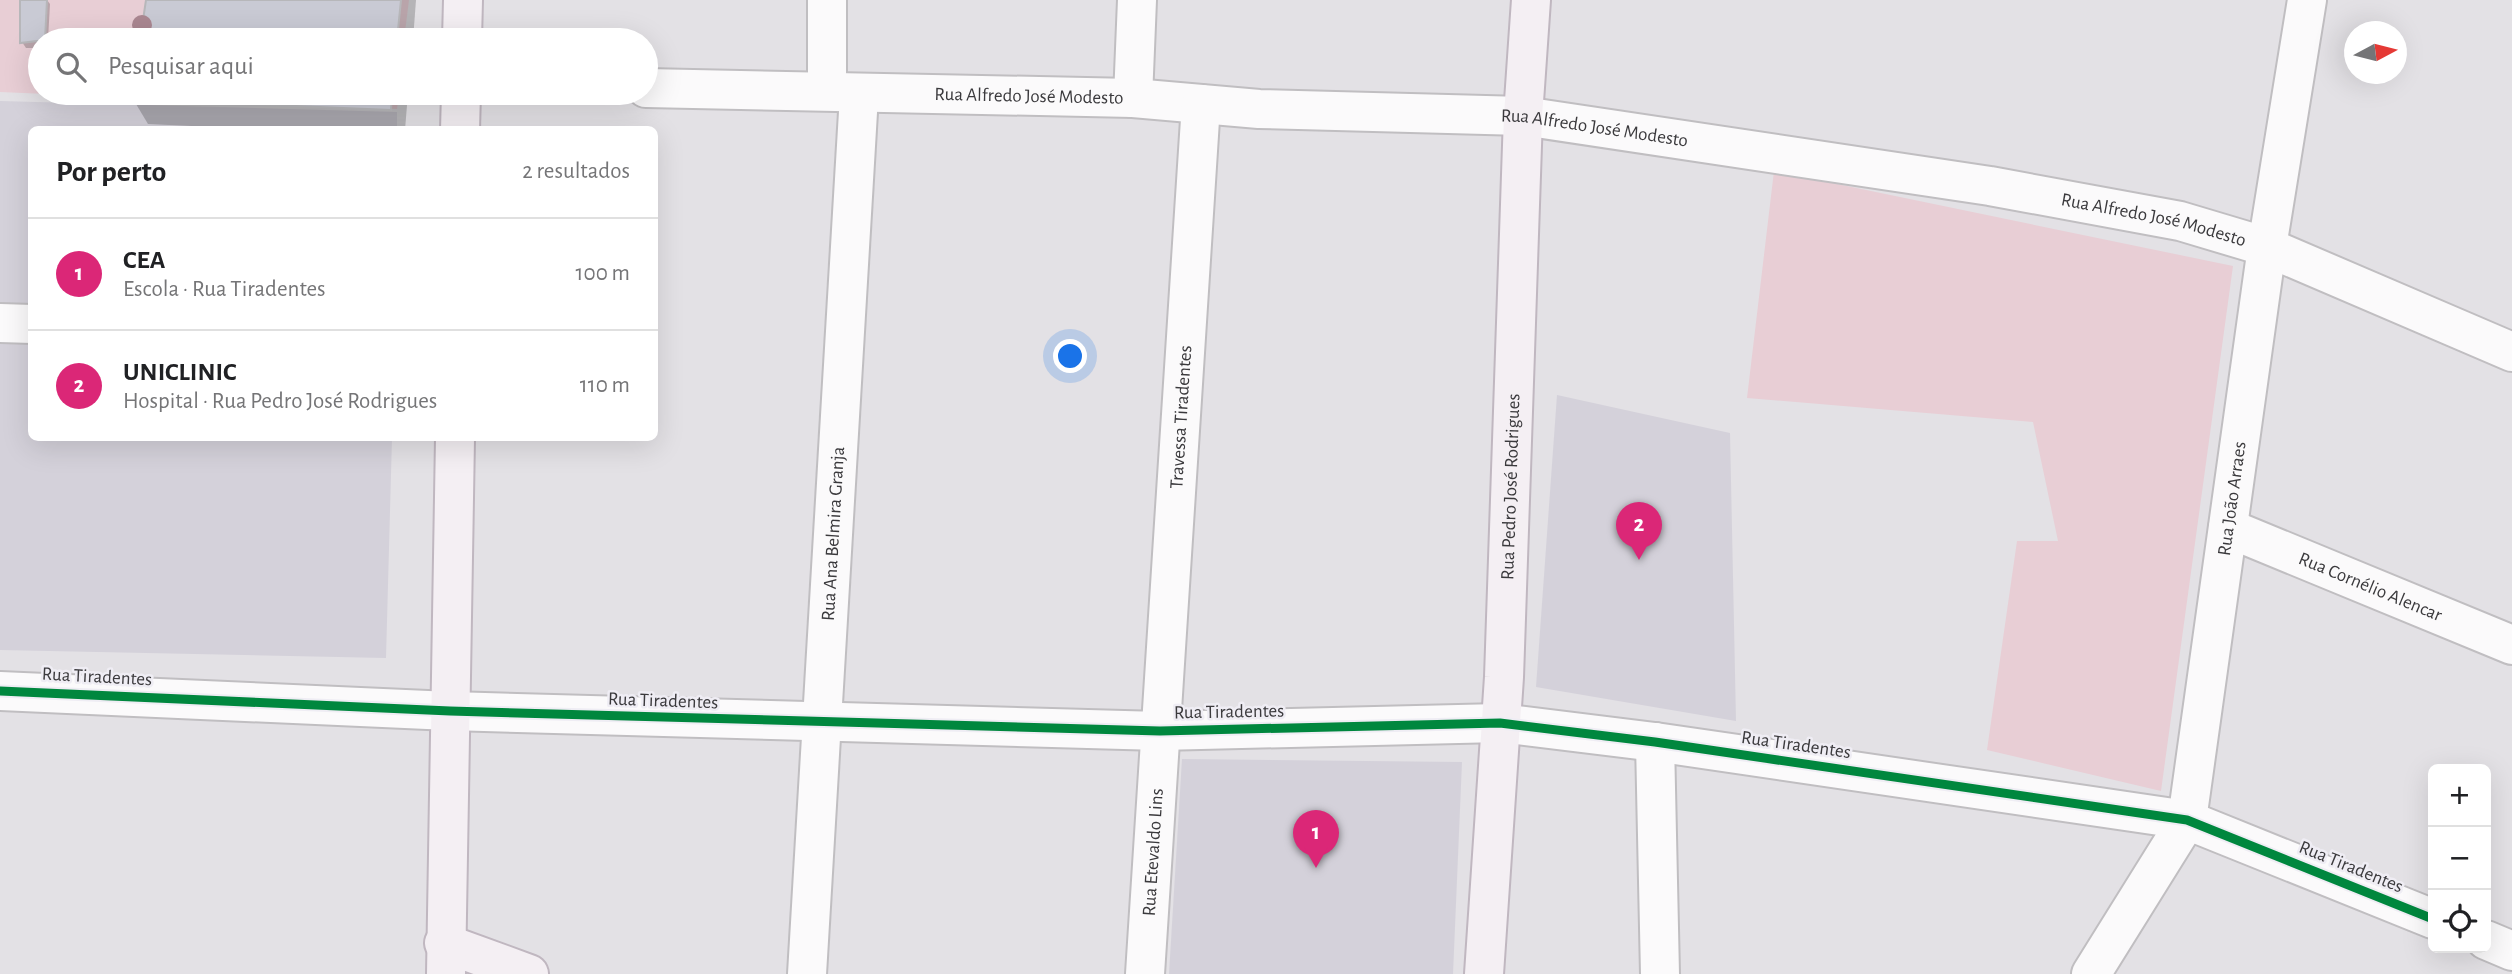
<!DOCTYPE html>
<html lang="pt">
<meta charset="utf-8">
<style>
body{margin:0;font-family:"Alegreya Sans",sans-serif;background:#f2f2f2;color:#202124}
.controls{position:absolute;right:21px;bottom:21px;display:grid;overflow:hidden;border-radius:10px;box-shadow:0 7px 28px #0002}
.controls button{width:63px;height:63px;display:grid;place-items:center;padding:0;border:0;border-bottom:2px solid #e0e0e0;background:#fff;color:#202124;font:35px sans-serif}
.compass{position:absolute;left:2344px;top:21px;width:63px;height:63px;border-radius:50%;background:#fff;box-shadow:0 7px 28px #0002;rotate:83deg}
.you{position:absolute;left:1071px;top:357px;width:24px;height:24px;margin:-18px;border:5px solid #fff;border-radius:50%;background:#1a73e8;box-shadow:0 0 0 10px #1a73e833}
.badge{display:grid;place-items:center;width:46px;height:46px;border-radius:50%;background:#db2777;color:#fff;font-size:23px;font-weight:700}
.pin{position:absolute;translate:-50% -58px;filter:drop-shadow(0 2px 4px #0008)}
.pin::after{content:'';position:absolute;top:37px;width:24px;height:21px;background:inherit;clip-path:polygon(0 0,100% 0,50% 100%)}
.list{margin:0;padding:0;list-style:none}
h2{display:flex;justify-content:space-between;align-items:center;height:91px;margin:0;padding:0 28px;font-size:30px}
h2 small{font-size:23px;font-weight:400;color:#757577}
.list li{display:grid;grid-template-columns:46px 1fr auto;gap:21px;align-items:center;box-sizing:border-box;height:112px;padding:0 28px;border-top:2px solid #e0e0e0}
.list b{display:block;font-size:26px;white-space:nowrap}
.list p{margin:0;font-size:23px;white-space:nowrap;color:#757577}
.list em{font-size:23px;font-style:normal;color:#757577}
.icon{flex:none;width:38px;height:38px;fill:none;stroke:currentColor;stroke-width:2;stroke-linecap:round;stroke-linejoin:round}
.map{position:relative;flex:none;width:2512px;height:974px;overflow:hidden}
.search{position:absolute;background:#fff;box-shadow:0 7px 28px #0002;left:28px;top:28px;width:630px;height:77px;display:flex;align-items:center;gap:18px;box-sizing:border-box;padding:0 24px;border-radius:38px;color:#757577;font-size:26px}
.panel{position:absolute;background:#fff;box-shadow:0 7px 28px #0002;left:28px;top:126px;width:630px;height:315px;border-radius:10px}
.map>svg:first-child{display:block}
.built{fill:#d4d1da}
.green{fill:#e8ced5}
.shadow{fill:#0003}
.building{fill:#c9cad4;stroke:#b7b7ba;stroke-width:2}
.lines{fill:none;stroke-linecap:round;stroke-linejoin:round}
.minor-casing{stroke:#c0bec1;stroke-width:42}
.major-casing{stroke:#c0b7c0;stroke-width:42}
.minor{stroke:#fbfafb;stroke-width:38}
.major{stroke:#f4eff3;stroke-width:38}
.cycleway-casing{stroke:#efedf4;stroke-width:13}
.cycleway{stroke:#00873e;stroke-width:9}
.tree{fill:#aa8791}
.labels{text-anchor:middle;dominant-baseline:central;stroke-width:5;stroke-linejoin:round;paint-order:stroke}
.street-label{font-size:19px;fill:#3b3a3d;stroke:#efedf4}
</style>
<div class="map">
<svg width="2512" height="974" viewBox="0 0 2512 974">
<rect width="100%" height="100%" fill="#e3e1e5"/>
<g class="built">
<polygon points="0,101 397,112 397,130 32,130 32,438 392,438 386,658 0,650"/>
<polygon points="1557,395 1730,433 1736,721 1536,687"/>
<polygon points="1182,759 1462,762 1453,974 1169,974"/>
</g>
<g class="green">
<polygon points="0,0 409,0 404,40 40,40 40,93 399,93 397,109 0,92"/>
<polygon points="1774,171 2233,266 2161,791 1987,750 2017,541 2058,541 2033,422 1747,398"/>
</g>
<g class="shadow">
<polygon points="28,0 47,0 50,4 48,40 40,40 40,48 26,48 22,42"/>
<polygon points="148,0 416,0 413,40 142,40"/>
<polygon points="134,93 408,93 405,130 279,130 148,124 133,99"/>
</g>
<g class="building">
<polygon points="20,0 47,0 45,40 20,43"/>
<polygon points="146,0 401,0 397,40 140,40"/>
<polygon points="132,93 392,93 391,110 131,99"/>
</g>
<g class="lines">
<g class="minor-casing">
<g id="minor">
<polyline points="827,0 827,91"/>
<path id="s1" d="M646 88 1133 98 1259 109 1523 116 1990 186 2180 221 2267 247 2512 352"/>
<polyline points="1133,98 1137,0"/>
<polyline points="0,323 32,324"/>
<path id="s2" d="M2228 528 2512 645"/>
<polyline points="0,691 450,711 1160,731 1500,723 1655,742 2187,820 2433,919"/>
<polyline points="1655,742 1660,974"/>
<polyline points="2486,940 2512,951"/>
<path id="s3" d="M807 974 859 95"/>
<path id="s4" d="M1145 974 1201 104"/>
<path id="s5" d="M2091 974 2187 820 2267 247 2307 0"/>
</g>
</g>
<g class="major-casing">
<g id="major">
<polyline points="462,40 463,0"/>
<polyline points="460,130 461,93"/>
<polyline points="444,943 529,974"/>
<polyline points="446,974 455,438"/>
<path id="s6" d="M1484 974 1504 677 1523 116 1531 0"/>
</g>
</g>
<use href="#minor" class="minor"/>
<use href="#major" class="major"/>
<g class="cycleway-casing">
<polyline id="cycleway" points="0,691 450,711 1160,731 1500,723 1655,742 2187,820 2433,919"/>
</g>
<use href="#cycleway" class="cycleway"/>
</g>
<circle class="tree" cx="142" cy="25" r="10"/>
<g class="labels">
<g class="street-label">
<text stroke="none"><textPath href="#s1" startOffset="383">Rua Alfredo José Modesto</textPath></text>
<text stroke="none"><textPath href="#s1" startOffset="950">Rua Alfredo José Modesto</textPath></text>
<text stroke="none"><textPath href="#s1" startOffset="1517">Rua Alfredo José Modesto</textPath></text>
<text stroke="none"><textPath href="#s4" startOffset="558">Travessa Tiradentes</textPath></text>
<text stroke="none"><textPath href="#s6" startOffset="488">Rua Pedro José Rodrigues</textPath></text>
<text stroke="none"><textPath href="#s5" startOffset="506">Rua João Arraes</textPath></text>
<text stroke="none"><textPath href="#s3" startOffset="441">Rua Ana Belmira Granja</textPath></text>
<text stroke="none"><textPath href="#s2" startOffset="154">Rua Cornélio Alencar</textPath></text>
<text transform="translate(97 677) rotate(3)">Rua Tiradentes</text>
<text transform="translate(663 701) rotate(2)">Rua Tiradentes</text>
<text transform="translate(1229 712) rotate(-1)">Rua Tiradentes</text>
<text transform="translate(1796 745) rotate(8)">Rua Tiradentes</text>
<text stroke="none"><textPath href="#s4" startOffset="122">Rua Etevaldo Lins</textPath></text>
<text transform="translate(2351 867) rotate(22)">Rua Tiradentes</text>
</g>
</g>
</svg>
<div class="controls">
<button>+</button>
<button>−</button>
<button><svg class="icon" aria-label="locate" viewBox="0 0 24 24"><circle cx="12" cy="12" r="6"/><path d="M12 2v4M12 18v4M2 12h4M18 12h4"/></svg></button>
</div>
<svg class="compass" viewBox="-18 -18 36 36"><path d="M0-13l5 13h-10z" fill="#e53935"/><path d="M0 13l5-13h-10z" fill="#757577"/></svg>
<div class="you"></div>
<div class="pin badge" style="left:1316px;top:868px">1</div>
<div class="pin badge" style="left:1639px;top:560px">2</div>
<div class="search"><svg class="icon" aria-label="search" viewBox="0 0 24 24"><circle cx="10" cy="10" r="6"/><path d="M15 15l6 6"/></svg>Pesquisar aqui</div>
<section class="panel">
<h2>Por perto<small>2 resultados</small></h2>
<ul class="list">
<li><span class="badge">1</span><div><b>CEA</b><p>Escola · Rua Tiradentes</p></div><em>100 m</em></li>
<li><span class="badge">2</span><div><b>UNICLINIC</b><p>Hospital · Rua Pedro José Rodrigues</p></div><em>110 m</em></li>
</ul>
</section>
</div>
